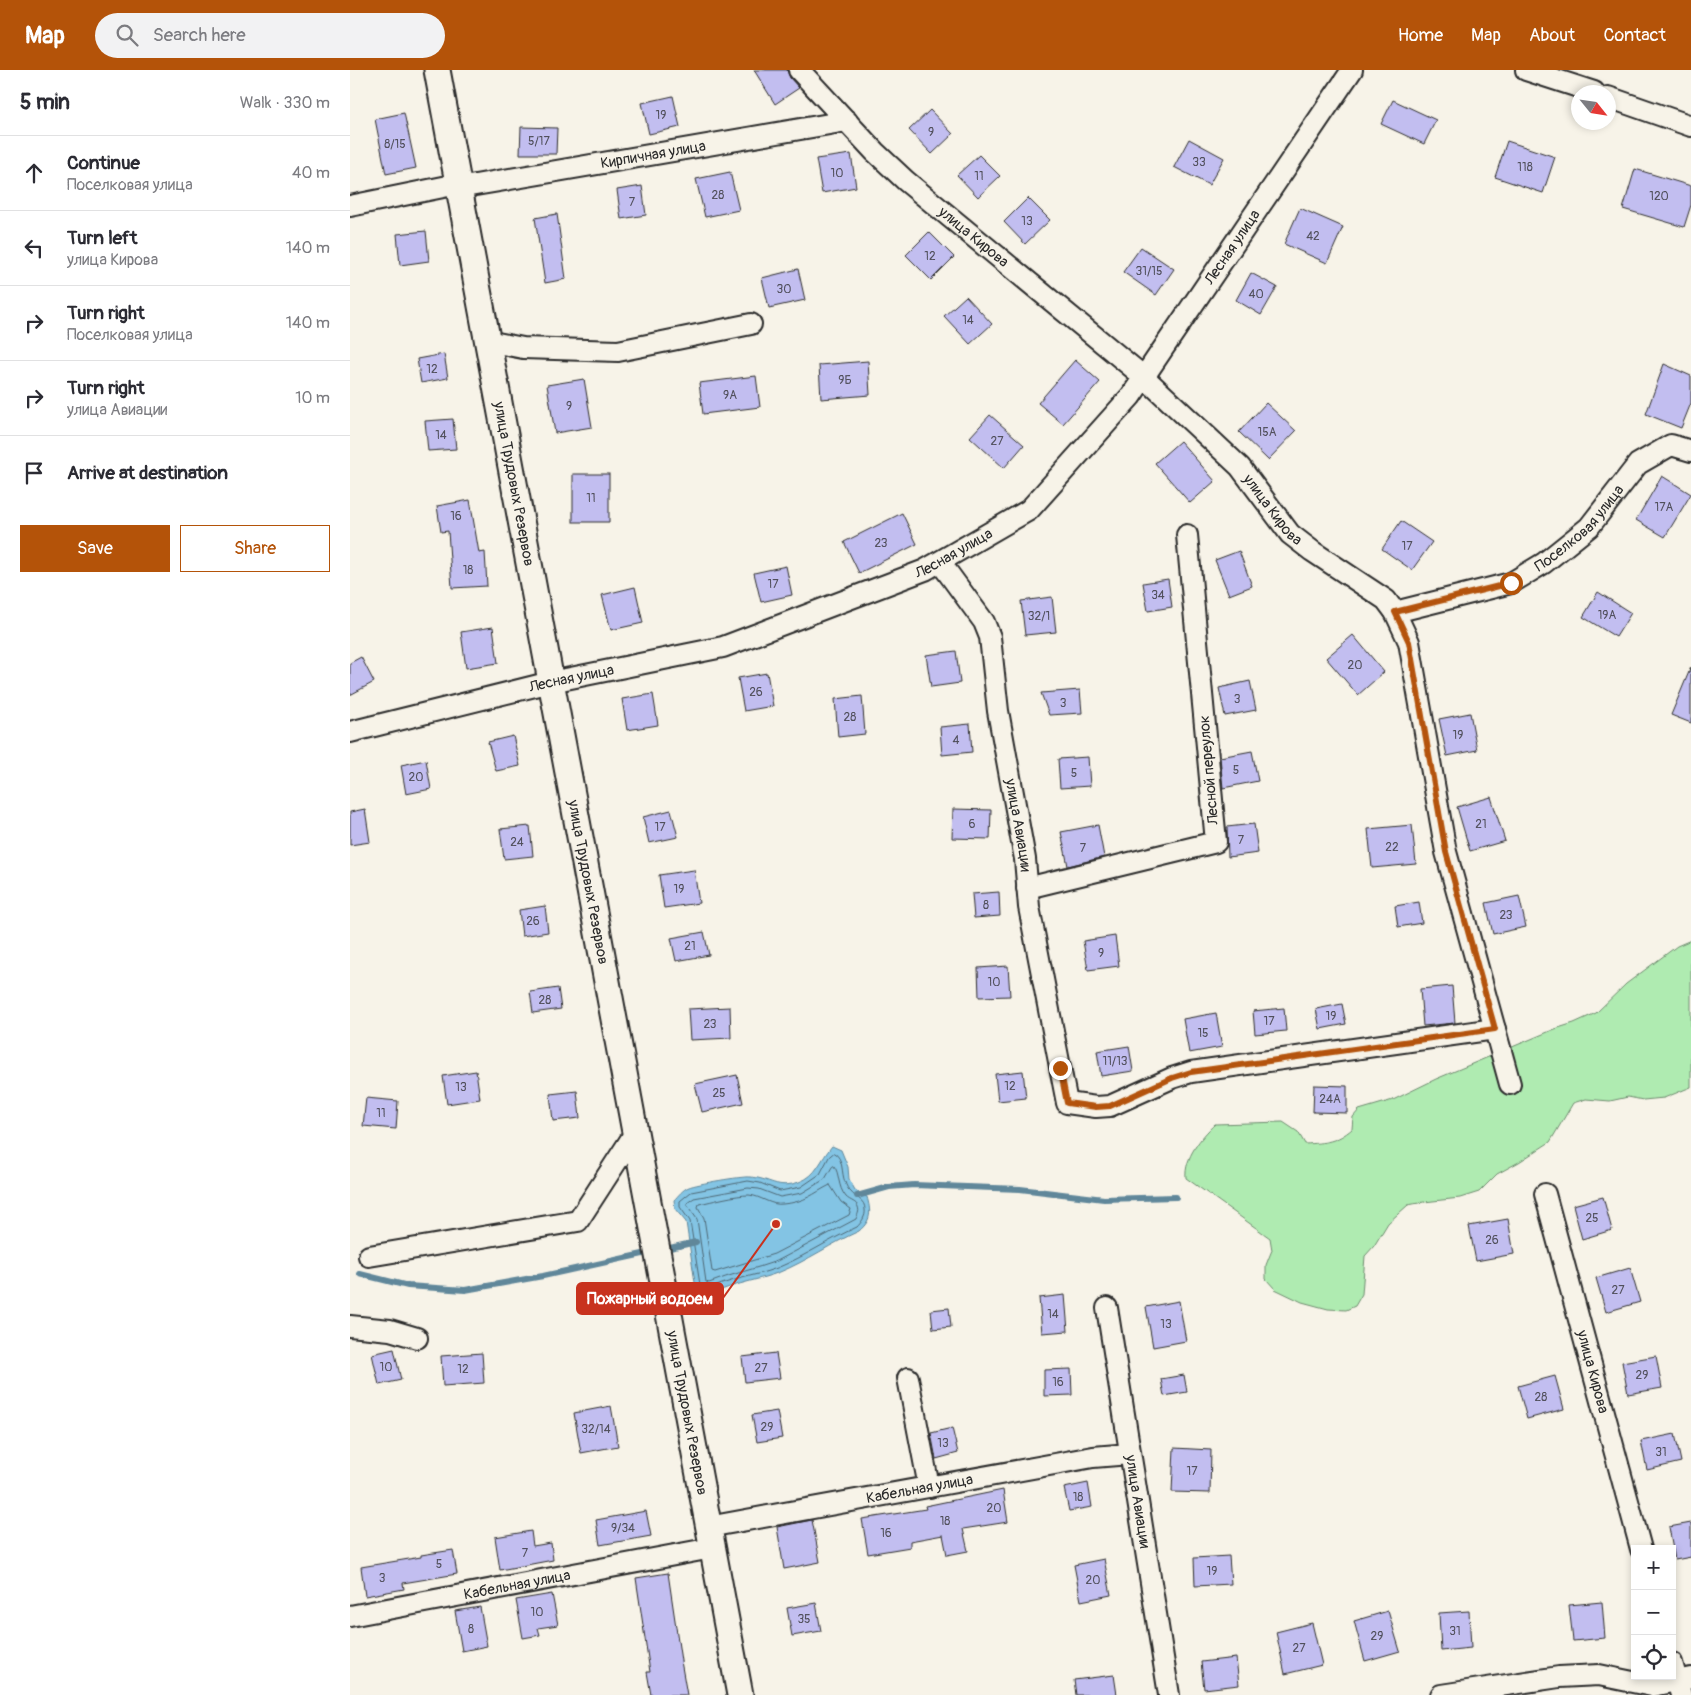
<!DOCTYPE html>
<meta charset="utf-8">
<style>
body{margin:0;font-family:Pangolin,sans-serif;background:#f2f2f3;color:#2b2b33}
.controls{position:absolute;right:15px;bottom:15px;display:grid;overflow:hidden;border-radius:0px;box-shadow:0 2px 8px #0003}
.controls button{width:45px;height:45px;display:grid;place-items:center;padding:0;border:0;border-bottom:1px solid #e1e1e2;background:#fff;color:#2b2b33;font:25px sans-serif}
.compass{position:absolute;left:1221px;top:15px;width:45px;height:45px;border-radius:50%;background:#fff;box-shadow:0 2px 8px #0003;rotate:120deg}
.stop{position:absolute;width:15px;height:15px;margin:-11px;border:4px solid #b45309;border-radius:50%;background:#fff}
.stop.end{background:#b45309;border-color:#fff;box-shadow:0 1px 5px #0008}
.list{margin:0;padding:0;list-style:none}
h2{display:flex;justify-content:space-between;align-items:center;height:65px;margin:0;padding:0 20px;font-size:21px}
h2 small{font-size:16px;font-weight:400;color:#7c7c81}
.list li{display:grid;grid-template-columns:32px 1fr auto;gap:15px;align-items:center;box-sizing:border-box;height:75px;padding:0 20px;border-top:1px solid #e1e1e2}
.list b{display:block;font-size:19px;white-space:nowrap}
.list p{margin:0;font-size:16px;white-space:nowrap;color:#7c7c81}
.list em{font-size:16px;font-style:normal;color:#7c7c81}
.actions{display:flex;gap:10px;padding:15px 20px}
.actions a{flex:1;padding:11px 0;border:1px solid #b45309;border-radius:0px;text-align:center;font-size:18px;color:#b45309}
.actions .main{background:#b45309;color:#fff}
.icon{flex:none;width:28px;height:28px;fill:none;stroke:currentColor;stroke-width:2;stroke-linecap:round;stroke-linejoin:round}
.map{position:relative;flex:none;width:1341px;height:1625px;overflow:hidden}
header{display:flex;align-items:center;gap:30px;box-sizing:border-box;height:70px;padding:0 25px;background:#b45309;color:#fff}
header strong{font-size:24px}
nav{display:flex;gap:28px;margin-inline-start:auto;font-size:18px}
.search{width:350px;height:45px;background:#f2f2f3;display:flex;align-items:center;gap:12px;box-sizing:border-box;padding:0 18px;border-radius:28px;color:#7c7c81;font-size:19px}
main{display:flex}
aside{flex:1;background:#fff}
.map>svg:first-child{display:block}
.green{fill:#afebb1;stroke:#6d8b6e}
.water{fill:#83c4e4;stroke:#60879a}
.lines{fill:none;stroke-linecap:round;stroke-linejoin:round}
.shore{stroke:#4e6875;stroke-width:1}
.stream{stroke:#60879a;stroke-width:6}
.building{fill:#c2bef0;stroke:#2b2b2b}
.minor-casing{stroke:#2b2b2b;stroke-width:24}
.major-casing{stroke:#2b2b2b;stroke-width:29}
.minor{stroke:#f7f3e8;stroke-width:20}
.major{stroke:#f7f3e8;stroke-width:25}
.route{stroke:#b45309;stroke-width:6}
.labels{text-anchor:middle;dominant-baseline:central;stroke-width:4;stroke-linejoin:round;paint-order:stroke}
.number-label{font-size:12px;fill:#51505c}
.street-label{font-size:15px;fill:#2b2b2b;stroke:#f7f3e8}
.leader{fill:none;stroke:#c8321e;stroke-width:2}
.callout-dot{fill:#c8321e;stroke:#f7f3e8;stroke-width:2}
.callout{fill:#c8321e;stroke:#c8321e;stroke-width:2}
.callout-label{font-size:16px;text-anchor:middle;font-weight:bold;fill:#fff}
</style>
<header>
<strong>Map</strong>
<div class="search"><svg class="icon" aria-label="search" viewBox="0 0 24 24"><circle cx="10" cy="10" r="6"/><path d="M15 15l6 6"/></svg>Search here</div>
<nav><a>Home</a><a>Map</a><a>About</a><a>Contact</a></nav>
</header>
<main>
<aside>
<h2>5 min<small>Walk · 330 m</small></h2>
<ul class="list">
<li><svg class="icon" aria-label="ahead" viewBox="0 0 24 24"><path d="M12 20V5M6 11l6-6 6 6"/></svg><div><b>Continue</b><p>Поселковая улица</p></div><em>40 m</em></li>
<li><svg class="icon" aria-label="left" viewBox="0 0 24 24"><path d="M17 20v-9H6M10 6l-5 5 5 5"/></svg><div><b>Turn left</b><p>улица Кирова</p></div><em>140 m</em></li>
<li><svg class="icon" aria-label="right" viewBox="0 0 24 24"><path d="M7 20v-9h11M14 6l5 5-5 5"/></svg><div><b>Turn right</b><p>Поселковая улица</p></div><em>140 m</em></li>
<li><svg class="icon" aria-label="right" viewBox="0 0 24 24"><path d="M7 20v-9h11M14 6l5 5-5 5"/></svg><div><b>Turn right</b><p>улица Авиации</p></div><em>10 m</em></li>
<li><svg class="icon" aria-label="arrive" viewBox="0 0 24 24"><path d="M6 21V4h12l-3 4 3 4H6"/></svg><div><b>Arrive at destination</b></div></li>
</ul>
<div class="actions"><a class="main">Save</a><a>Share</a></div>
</aside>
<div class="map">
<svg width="1341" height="1625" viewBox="0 0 1341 1625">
<rect width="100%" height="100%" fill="#f7f3e8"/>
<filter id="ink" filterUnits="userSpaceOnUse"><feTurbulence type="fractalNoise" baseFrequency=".02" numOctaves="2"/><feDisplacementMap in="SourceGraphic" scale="10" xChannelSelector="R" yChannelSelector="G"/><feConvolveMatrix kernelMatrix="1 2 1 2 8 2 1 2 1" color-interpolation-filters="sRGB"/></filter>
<g filter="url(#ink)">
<path class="green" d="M1341 870V1017L1314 1028 1293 1030 1278 1027 1260 1031 1236 1029 1223 1033 1200 1072 1169 1092 1147 1104 1129 1122 1110 1128 1074 1132 1058 1135 1038 1153 1024 1176 1015 1186 1012 1224 1005 1236 996 1240 978 1239 952 1232 925 1219 916 1209V1195L922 1180 920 1168 836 1108C834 1088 851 1067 865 1054L933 1052 948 1062 955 1074C975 1073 987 1072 1002 1059L1003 1047 1009 1040 1043 1030 1086 1009 1205 959 1224 953 1246 943 1276 914 1327 876Z"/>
<path class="water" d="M482 1076 491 1080 498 1097 499 1109 505 1120 517 1127C521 1141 522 1150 509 1161 482 1173 457 1191 430 1202 404 1212 377 1214 353 1229L347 1226 336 1152 325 1139 324 1130C328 1126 333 1119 339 1117 346 1114 392 1106 400 1107 420 1108 427 1120 449 1112 467 1106 470 1090 482 1076Z"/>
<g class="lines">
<g class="shore">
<path d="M484 1083C494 1088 491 1103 495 1112 496 1115 498 1120 501 1122 506 1129 515 1129 515 1140 516 1146 511 1153 507 1157 480 1169 454 1187 427 1198 403 1207 377 1209 354 1222L351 1221 340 1151 330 1137V1131L341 1122 398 1111 410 1113 430 1121 451 1117 470 1104 479 1087Z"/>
<path d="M484 1096C490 1103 487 1116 496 1127 500 1131 507 1132 508 1137 510 1142 507 1145 506 1149L427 1191C405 1199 381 1204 359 1213L356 1212 347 1149 337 1135V1133L344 1128 398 1118 409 1119 430 1127 452 1123 475 1109 482 1097Z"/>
<path d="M480 1115 491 1132 501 1139 499 1145 424 1184 365 1202 362 1201 354 1148 348 1137 349 1134C363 1131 385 1125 399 1125 411 1126 421 1136 433 1134 456 1132 462 1124 480 1115Z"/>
</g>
<g class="stream">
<polyline points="507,1126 539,1117 564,1115 670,1119 754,1129 826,1127"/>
<polyline points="311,1180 346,1172"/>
<polyline points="10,1204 58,1216 115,1220 193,1206 302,1182"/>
</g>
</g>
<g class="building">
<polygon points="404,0 437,0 440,8 449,18 425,34"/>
<polygon points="323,26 330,57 299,64 292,33"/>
<polygon points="1043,30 1086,50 1074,74 1031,54"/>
<polygon points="580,40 603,64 582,84 559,60"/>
<polygon points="54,43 66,98 36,104 25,49"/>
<polygon points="171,57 207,58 206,84 170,84"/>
<polygon points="839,69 874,88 859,115 824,97"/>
<polygon points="1157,71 1205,87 1193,123 1145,107"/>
<polygon points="501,84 506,117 472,123 466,89"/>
<polygon points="629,85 650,106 628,127 607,105"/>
<polygon points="1285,99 1341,116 1341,135 1334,157 1273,139"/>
<polygon points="380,102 389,140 355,147 346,109"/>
<polygon points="292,116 296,145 271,149 267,120"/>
<polygon points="678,128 700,150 675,174 654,152"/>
<polygon points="950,138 993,157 977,193 934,174"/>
<polygon points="207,144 216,209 195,213 185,148"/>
<polygon points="76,161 79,191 50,195 47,164"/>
<polygon points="579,162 604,187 581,210 556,185"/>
<polygon points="791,177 824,199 806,225 773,202"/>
<polygon points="448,199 455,230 419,238 412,208"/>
<polygon points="901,203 927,217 911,245 886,230"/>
<polygon points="616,226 642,254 620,274 594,246"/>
<polygon points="94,284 98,308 71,313 67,289"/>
<polygon points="725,290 750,312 713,354 688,333"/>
<polygon points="518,291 520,325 471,329 469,295"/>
<polygon points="1314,294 1341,306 1341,333 1331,358 1296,344"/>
<polygon points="406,306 410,337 353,344 349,313"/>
<polygon points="234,309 242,357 205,363 197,315"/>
<polygon points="916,333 946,361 918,390 889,362"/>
<polygon points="640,345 674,375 654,398 620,367"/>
<polygon points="103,349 106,379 78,381 75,351"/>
<polygon points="830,371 865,411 840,433 805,393"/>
<rect x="223" y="404" width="36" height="48"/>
<polygon points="1312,406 1341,424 1315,467 1286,450"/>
<polygon points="120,430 129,483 135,482 137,516 102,518 98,461 91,462 87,436"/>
<polygon points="552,443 567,474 509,503 494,472"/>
<polygon points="1051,451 1082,472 1062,500 1032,479"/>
<polygon points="889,481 902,516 879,525 865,490"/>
<polygon points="436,496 442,525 411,532 404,503"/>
<polygon points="818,509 822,537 798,541 793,513"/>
<polygon points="285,517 293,553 261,560 252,525"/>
<polygon points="1248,522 1281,543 1266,567 1233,547"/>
<polygon points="702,527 706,562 675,565 671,531"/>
<polygon points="143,557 148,593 116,598 111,562"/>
<polygon points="1003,565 1034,602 1008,625 976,588"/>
<polygon points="606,581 610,613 581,617 576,585"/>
<polygon points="11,587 24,612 0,625 0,593"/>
<polygon points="1341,597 1341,653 1321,645"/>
<polygon points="417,603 423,636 394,641 388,608"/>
<polygon points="900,611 906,640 875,646 869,618"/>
<polygon points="730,620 732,643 699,645 691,623"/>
<polygon points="303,624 308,655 277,660 272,629"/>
<polygon points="512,626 515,664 488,667 485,629"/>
<polygon points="1120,643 1127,680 1097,686 1089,649"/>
<polygon points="620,654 622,682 592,685 590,657"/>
<polygon points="163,666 170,696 146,701 138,672"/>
<polygon points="902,681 908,711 873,718 870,687"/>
<polygon points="738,687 740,716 710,718 708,689"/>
<polygon points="76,690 81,719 56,724 51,695"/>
<polygon points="1141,727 1155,771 1120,781 1107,737"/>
<polygon points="15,739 20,772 0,775 0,742"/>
<polygon points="603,739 641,740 640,769 602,768"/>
<polygon points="321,740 328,767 299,773 293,747"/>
<polygon points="904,754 908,783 878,787 877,757"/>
<polygon points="748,755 754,787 718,796 711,762"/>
<polygon points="1062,755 1066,794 1022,798 1018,759"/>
<polygon points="180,756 183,786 154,789 150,759"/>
<polygon points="344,800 349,833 314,838 309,805"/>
<polygon points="649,822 650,846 624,848 622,824"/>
<polygon points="1169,826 1176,857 1143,864 1136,833"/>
<polygon points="1069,832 1072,853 1048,857 1045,836"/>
<polygon points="195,836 198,862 172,866 169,840"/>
<polygon points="354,862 359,885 326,891 321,868"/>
<polygon points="765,866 769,896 738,900 733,871"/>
<polygon points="658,896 660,926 629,927 628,898"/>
<polygon points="1102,916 1105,953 1073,956 1070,919"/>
<polygon points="208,918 211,939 183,943 180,922"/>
<polygon points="992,934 996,954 970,959 966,939"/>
<polygon points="380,937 381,968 340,970 338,939"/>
<polygon points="934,938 936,961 905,964 903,941"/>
<polygon points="866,943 872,977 839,983 833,949"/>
<polygon points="779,976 783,1001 751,1006 747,981"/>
<polygon points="126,1001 130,1029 97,1034 93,1006"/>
<polygon points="673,1001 676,1028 648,1031 645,1004"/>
<polygon points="387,1005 393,1033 352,1042 345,1014"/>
<polygon points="964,1015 997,1016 997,1043 963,1042"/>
<polygon points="227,1021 230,1048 203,1051 200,1024"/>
<polygon points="16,1028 48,1031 46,1059 13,1056"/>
<polygon points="1253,1127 1262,1160 1232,1169 1223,1135"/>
<polygon points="1158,1149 1164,1184 1126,1191 1119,1156"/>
<polygon points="1280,1198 1290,1232 1256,1242 1246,1208"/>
<polygon points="715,1225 718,1261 692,1263 689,1228"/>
<polygon points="829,1231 836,1271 803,1277 796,1237"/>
<polygon points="599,1238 601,1257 583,1259 581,1240"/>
<polygon points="44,1279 51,1310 29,1315 22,1284"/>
<polygon points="132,1283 134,1313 93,1316 91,1286"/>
<polygon points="426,1283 430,1308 395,1312 392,1287"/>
<polygon points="1306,1286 1312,1318 1278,1324 1272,1292"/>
<polygon points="721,1299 722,1325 694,1326 694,1300"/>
<polygon points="834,1305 837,1322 814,1326 811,1309"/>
<polygon points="1205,1306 1214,1339 1177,1349 1168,1316"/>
<polygon points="261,1336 268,1376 231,1383 224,1343"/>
<polygon points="427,1341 432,1368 407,1372 402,1345"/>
<polygon points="602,1358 608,1383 586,1389 581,1363"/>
<polygon points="1325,1364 1331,1392 1297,1400 1291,1371"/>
<polygon points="824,1378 861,1380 860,1423 822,1422"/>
<polygon points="738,1413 742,1437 719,1441 714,1418"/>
<polygon points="653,1420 658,1452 613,1459 618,1481 597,1485 593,1465 560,1471 560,1477 518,1484 512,1449 576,1439 575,1436"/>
<polygon points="296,1441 301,1466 250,1475 246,1450"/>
<polygon points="462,1450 470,1492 434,1499 427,1457"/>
<polygon points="1341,1453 1341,1487 1325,1490 1319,1457"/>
<polygon points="181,1461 183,1476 201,1473 203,1490 150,1500 145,1467"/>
<polygon points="103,1480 107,1504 53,1513 54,1519 15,1526 11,1497 71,1487 71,1485"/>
<polygon points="879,1486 881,1514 845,1516 844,1488"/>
<polygon points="754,1489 761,1525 731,1531 724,1495"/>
<polygon points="318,1503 331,1591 337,1625 301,1625 297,1602 300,1602 286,1508"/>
<polygon points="202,1524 208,1555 188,1558 190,1565 173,1568 166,1530"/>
<polygon points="1252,1532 1255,1568 1223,1571 1219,1535"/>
<polygon points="466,1533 471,1561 442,1566 437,1538"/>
<polygon points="130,1537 137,1576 112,1581 105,1541"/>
<polygon points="1038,1541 1050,1581 1015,1591 1004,1551"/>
<polygon points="1119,1541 1121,1578 1091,1581 1089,1543"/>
<polygon points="962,1553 972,1595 935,1604 926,1562"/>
<polygon points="886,1588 889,1615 854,1619 851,1592"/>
<polygon points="764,1605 767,1625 726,1625 724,1610"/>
</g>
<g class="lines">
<g class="minor-casing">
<g id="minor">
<path id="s1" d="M449 0 525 82 556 111 794 307 890 397 940 464 962 481 1036 530 1045 542 1059 572 1096 782 1160 1014"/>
<polyline points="1176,0 1244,22"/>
<polyline points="1258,27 1341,56"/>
<path id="s2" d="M108 118 497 51"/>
<polyline points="0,136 108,114"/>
<polyline points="137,271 173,278 268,281 401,254"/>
<path id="s3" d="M590 492 634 552 640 567 648 641 675 789 679 837 717 1033 746 1037 760 1036 822 1008 841 1002 1145 959"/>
<path id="s4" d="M1045 542 1161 513 1194 493 1239 457 1288 394 1321 375 1341 381"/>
<path id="s5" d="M0 662 201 612 373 577 575 500 679 440 781 326 1002 0"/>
<polyline points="677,818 866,772 837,465"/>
<path id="s6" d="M1195 1124 1291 1479"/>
<polyline points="19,1186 228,1151 285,1063"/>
<path id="s7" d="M757 1238 819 1625"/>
<polyline points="0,1256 40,1260 67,1268"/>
<polyline points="558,1308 579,1417"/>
<path id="s8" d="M358 1457 743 1387 780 1384"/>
<path id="s9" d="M0 1546 362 1478"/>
<polyline points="1322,1593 1331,1625"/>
<polyline points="1091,1625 1209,1607 1249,1605 1302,1616 1341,1608"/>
</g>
</g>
<g class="major-casing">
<g id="major">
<path id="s10" d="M87 0 390 1625"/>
</g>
</g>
<use href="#minor" class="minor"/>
<use href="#major" class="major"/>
</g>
</g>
<g class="lines" filter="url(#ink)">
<polyline class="route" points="710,998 717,1033 746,1037 760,1036 822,1008 841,1002 1145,959 1096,782 1059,572 1045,542 1161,513"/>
</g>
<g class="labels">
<g class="number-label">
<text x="311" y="45">19</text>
<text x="581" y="62">9</text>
<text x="189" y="71">5/17</text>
<text x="45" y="74">8/15</text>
<text x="849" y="92">33</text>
<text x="1175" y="97">118</text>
<text x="487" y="103">10</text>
<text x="629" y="106">11</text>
<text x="368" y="125">28</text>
<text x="1309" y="126">120</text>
<text x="282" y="132">7</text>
<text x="677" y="151">13</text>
<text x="963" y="166">42</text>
<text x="580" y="186">12</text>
<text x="799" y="201">31/15</text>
<text x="434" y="219">30</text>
<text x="906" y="224">40</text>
<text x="618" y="250">14</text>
<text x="82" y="299">12</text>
<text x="495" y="310">9Б</text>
<text x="380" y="325">9А</text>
<text x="219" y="336">9</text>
<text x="917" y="362">15А</text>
<text x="91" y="365">14</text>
<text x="647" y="371">27</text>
<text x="241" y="428">11</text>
<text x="1314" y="437">17А</text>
<text x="106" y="446">16</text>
<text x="531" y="473">23</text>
<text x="1057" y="476">17</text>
<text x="118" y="500">18</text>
<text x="423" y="514">17</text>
<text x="808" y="525">34</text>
<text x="1257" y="545">19А</text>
<text x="689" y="546">32/1</text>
<text x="1005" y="595">20</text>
<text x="406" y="622">26</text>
<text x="887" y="629">3</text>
<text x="713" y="633">3</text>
<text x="500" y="647">28</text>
<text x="1108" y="665">19</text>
<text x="606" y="670">4</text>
<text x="886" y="700">5</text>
<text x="724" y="703">5</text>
<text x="66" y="707">20</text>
<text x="622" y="754">6</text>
<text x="1131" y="754">21</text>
<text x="310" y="757">17</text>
<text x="891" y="770">7</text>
<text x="167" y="772">24</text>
<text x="1042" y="777">22</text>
<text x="733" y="778">7</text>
<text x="329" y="819">19</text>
<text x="636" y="835">8</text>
<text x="1156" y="845">23</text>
<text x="183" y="851">26</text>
<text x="340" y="876">21</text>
<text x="751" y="883">9</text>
<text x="644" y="912">10</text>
<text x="195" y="930">28</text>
<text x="981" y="946">19</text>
<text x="919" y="951">17</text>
<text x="360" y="954">23</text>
<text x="853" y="963">15</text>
<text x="765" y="991">11/13</text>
<text x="660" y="1016">12</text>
<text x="111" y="1017">13</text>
<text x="369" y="1023">25</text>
<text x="980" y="1029">24А</text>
<text x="31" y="1043">11</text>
<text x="1242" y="1148">25</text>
<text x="1142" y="1170">26</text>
<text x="1268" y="1220">27</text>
<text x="703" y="1244">14</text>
<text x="816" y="1254">13</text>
<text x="36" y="1297">10</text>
<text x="411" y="1298">27</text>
<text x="113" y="1299">12</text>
<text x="1292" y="1305">29</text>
<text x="708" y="1312">16</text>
<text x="1191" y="1327">28</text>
<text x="417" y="1357">29</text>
<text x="246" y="1359">32/14</text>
<text x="593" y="1373">13</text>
<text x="1311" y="1382">31</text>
<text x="842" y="1401">17</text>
<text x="728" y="1427">18</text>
<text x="644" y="1438">20</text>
<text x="595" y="1451">18</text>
<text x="273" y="1458">9/34</text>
<text x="536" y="1463">16</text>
<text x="175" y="1483">7</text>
<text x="89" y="1494">5</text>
<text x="862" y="1501">19</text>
<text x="32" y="1508">3</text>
<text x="743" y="1510">20</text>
<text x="187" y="1542">10</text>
<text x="454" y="1549">35</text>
<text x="121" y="1559">8</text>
<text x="1105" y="1561">31</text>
<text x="1027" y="1566">29</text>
<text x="949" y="1578">27</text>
</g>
<g class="street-label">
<text stroke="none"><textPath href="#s2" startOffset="198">Кирпичная улица</textPath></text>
<text stroke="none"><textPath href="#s1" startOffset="242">улица Кирова</textPath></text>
<text stroke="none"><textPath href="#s5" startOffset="1052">Лесная улица</textPath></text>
<text stroke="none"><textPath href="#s10" startOffset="421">улица Трудовых Резервов</textPath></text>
<text stroke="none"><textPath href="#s1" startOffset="648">улица Кирова</textPath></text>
<text stroke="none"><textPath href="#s4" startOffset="208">Поселковая улица</textPath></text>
<text stroke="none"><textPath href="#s5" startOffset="632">Лесная улица</textPath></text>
<text stroke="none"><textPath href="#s5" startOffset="228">Лесная улица</textPath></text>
<text transform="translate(859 700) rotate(-95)">Лесной переулок</text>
<text stroke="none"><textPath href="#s3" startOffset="281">улица Авиации</textPath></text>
<text stroke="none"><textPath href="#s10" startOffset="826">улица Трудовых Резервов</textPath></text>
<text stroke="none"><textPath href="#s6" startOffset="184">улица Кирова</textPath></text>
<text stroke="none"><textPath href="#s10" startOffset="1366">улица Трудовых Резервов</textPath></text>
<text stroke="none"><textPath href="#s8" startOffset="215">Кабельная улица</textPath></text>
<text stroke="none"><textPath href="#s7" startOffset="196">улица Авиации</textPath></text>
<text stroke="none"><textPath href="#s9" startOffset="170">Кабельная улица</textPath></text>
</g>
</g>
<path class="leader" d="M426 1154L373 1228"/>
<circle class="callout-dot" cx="426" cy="1154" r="5"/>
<rect class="callout" x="227" y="1213" width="146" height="31" rx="5"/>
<g class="callout-label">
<text x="300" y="1234">Пожарный водоем</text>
</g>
</svg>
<div class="controls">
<button>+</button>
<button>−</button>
<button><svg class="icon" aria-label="locate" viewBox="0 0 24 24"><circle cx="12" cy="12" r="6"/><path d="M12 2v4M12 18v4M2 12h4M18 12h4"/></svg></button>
</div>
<svg class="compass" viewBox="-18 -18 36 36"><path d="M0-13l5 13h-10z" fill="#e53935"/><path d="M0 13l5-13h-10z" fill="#7c7c81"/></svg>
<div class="stop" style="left:1161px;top:513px"></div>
<div class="stop end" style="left:710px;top:998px"></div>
</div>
</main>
